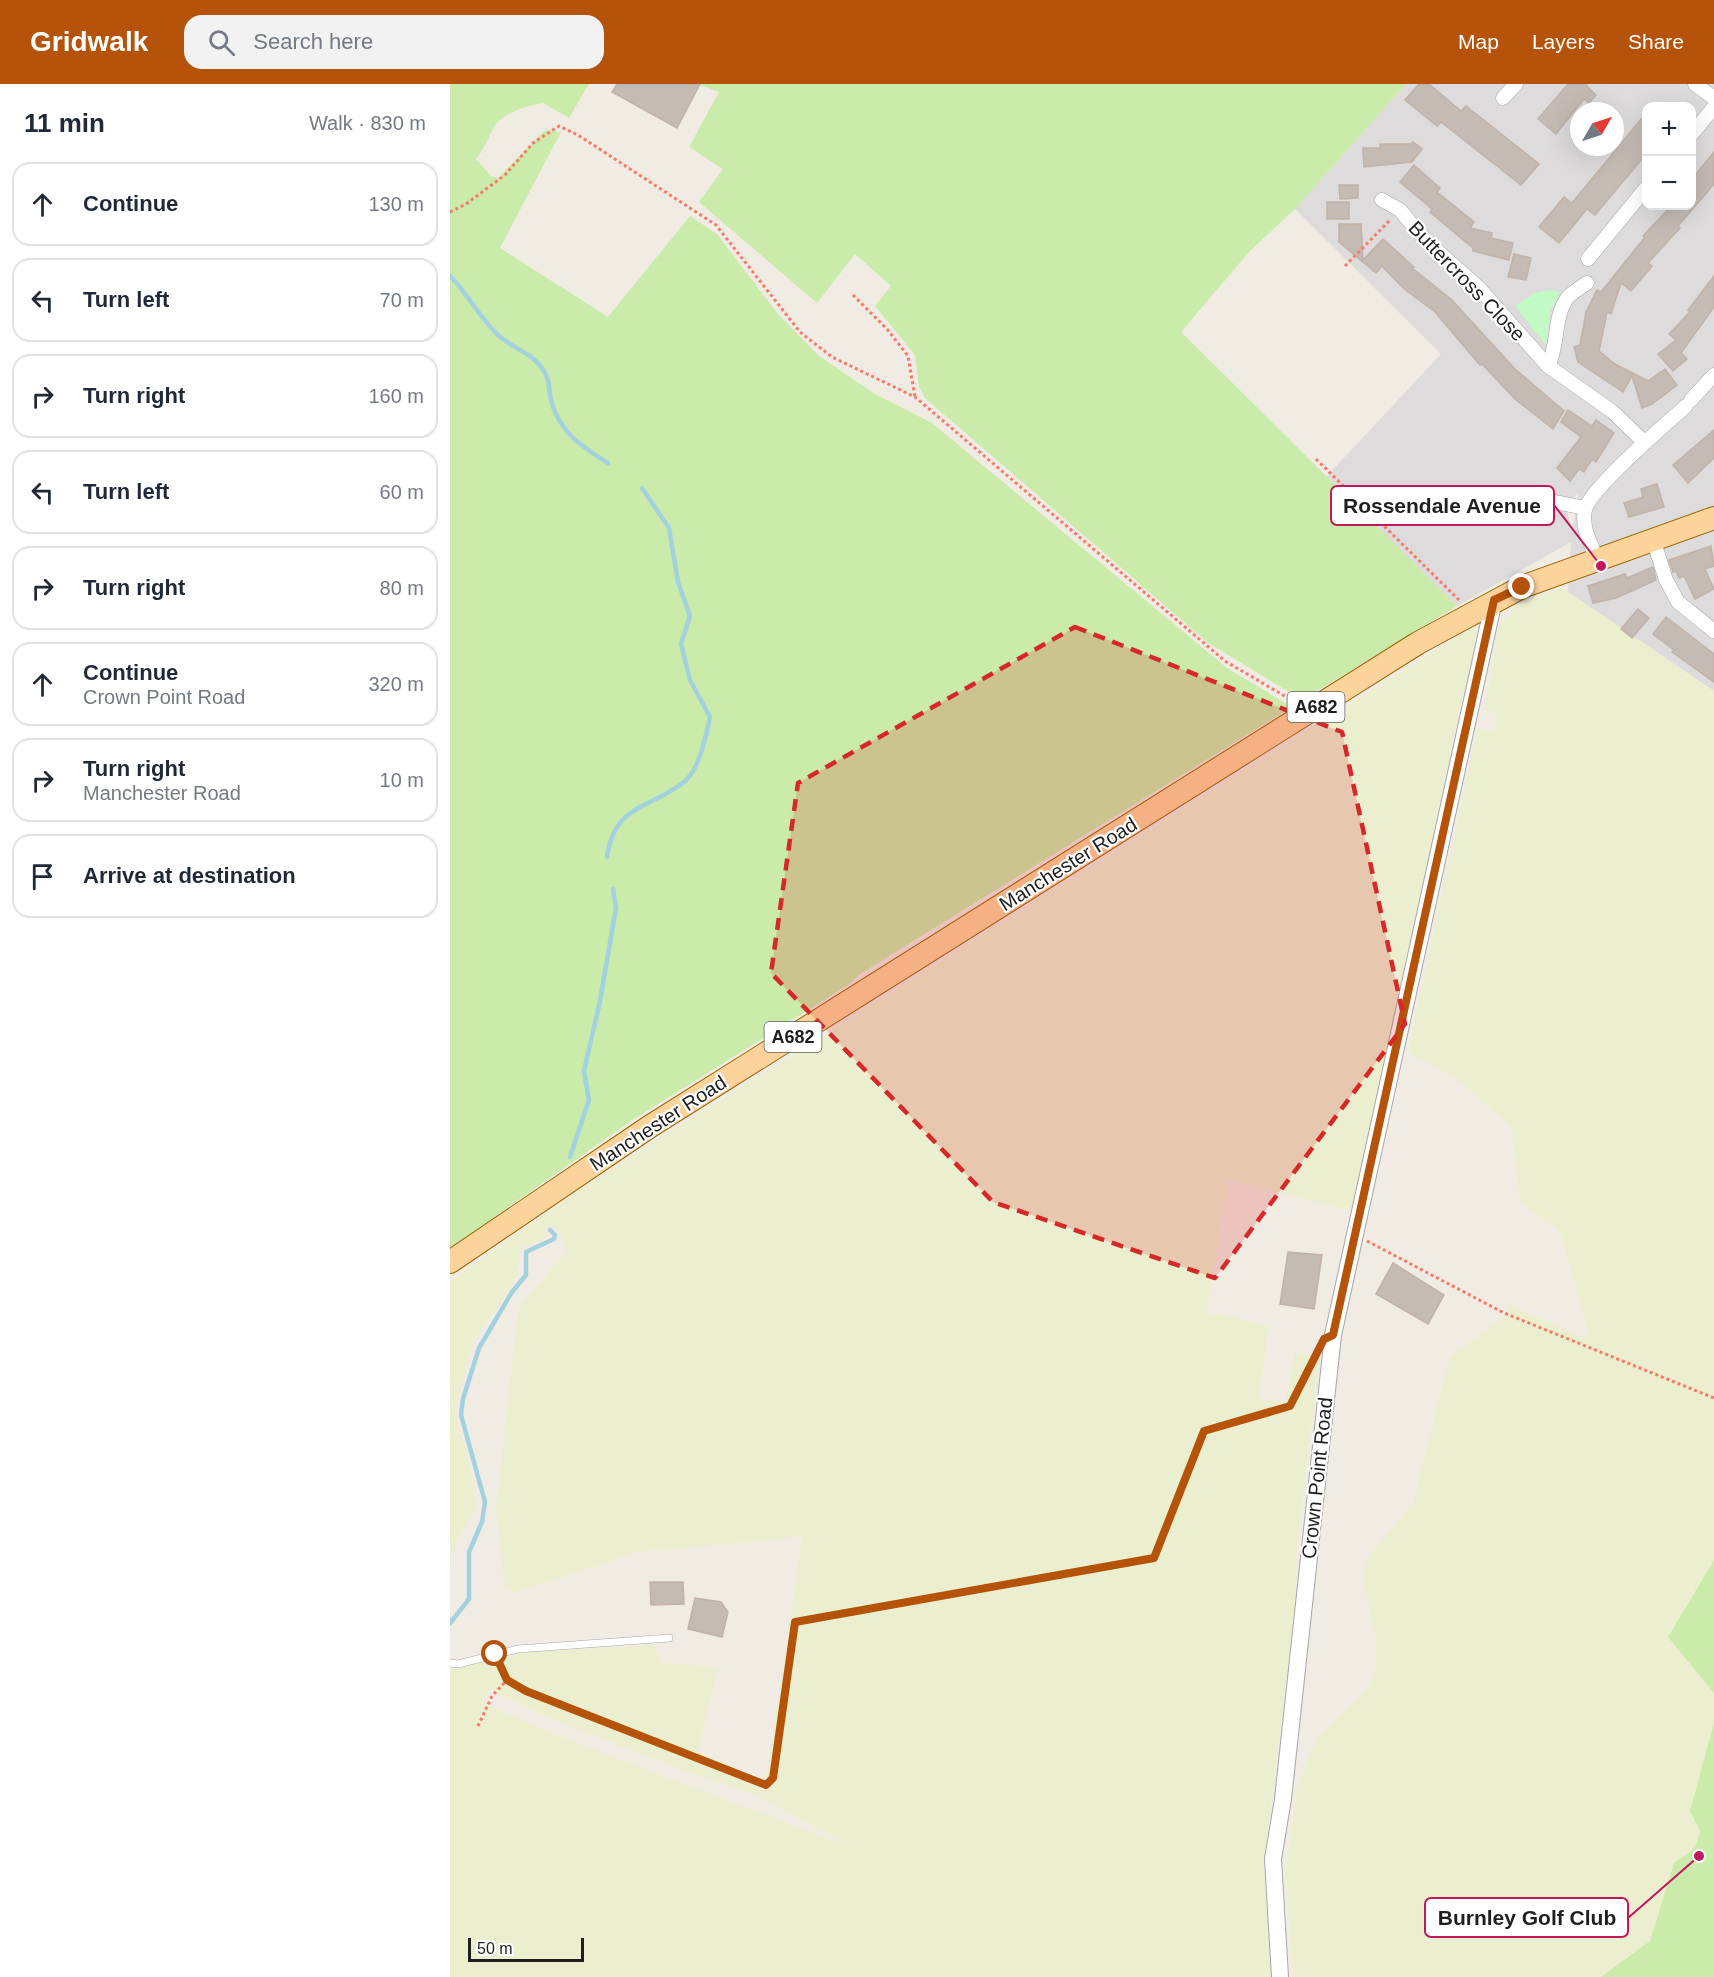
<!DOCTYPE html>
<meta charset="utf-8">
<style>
body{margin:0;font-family:Arial,sans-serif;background:#f2f2f3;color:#1f2937}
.controls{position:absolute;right:18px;top:18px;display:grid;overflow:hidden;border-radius:12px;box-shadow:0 6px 24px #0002}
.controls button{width:54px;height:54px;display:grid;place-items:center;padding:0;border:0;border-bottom:2px solid #e0e1e3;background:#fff;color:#1f2937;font:30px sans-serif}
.compass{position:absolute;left:1120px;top:18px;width:54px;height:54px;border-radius:50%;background:#fff;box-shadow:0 6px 24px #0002;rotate:51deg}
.scale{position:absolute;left:18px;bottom:15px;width:116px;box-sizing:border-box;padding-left:6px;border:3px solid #1f1f1f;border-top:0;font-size:16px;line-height:21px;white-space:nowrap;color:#1f1f1f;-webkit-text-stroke:4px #fff;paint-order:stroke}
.stop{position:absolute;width:18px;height:18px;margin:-14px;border:4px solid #b45309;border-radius:50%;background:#fff}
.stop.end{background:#b45309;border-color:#fff;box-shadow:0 2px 6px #0008}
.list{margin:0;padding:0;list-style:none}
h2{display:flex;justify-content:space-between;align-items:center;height:78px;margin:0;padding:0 24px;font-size:26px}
h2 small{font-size:20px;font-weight:400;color:#747a83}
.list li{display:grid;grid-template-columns:39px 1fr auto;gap:18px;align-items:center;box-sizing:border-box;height:84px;margin:0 12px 12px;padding:0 12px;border:2px solid #e0e1e3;border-radius:18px}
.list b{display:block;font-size:22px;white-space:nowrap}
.list p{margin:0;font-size:20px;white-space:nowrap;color:#747a83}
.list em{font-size:20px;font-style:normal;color:#747a83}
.icon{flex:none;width:33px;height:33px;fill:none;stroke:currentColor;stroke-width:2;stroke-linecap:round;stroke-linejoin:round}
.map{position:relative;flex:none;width:1264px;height:1893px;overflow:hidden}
header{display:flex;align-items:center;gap:36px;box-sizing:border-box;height:84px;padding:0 30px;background:#b45309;color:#fff}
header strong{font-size:28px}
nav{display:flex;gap:33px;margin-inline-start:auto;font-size:21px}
.search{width:420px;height:54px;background:#f2f2f3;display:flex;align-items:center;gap:15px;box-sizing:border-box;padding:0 21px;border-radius:18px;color:#747a83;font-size:22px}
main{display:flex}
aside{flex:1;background:#fff}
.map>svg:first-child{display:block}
.residential{fill:#dddbdb;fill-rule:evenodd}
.farmland{fill:#ecefcf;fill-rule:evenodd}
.grass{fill:#caeba9}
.park{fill:#c1fac5}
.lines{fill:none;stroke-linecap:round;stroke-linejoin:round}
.stream{stroke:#a4d1de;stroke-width:4.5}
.building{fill:#c4bbb4;stroke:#c2b2a7;stroke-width:1.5}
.service-casing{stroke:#a6a6a6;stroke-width:8}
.minor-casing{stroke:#a6a6a6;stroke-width:15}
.tertiary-casing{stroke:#a6a6a6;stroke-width:18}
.primary-casing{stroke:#960;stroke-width:24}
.path{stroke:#fc7869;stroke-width:3;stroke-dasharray:3 3;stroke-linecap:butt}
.service{stroke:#fff;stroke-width:7}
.minor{stroke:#fff;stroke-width:14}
.tertiary{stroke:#fff;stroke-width:16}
.primary{stroke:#fdd39c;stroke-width:22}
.route{stroke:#b45309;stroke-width:8}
.marked{fill:#d62828;fill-opacity:0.2;stroke:#d62828;stroke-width:4.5;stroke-dasharray:12 8;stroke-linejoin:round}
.labels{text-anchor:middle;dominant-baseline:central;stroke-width:4.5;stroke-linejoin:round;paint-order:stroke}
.shield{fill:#fff;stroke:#626262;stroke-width:1.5}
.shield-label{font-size:18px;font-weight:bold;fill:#1f1f1f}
.street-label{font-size:20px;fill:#1f1f1f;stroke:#fff}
.leader{fill:none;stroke:#c2185b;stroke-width:2}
.callout-dot{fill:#c2185b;stroke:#fff;stroke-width:2}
.callout{fill:#fff;stroke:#c2185b;stroke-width:2}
.callout-label{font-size:21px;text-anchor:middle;font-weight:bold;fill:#1f1f1f}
</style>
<header>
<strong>Gridwalk</strong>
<div class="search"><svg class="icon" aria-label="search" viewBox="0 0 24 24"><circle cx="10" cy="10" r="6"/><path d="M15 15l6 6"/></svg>Search here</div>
<nav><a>Map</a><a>Layers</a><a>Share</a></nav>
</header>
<main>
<aside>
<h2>11 min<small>Walk · 830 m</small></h2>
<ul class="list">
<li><svg class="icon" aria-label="ahead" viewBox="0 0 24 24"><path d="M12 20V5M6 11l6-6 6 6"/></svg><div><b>Continue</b></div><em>130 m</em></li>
<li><svg class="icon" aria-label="left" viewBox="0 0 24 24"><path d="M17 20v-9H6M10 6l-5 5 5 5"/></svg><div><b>Turn left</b></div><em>70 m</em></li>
<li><svg class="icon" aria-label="right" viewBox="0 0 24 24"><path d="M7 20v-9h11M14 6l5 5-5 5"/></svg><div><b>Turn right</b></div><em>160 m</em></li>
<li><svg class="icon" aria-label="left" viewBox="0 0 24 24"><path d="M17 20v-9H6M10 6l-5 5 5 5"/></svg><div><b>Turn left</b></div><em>60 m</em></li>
<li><svg class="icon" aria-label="right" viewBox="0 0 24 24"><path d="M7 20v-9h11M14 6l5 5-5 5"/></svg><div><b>Turn right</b></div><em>80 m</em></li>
<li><svg class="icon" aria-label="ahead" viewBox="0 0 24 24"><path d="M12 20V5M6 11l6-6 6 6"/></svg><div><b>Continue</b><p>Crown Point Road</p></div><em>320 m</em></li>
<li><svg class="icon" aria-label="right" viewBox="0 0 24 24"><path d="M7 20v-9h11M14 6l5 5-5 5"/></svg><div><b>Turn right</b><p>Manchester Road</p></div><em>10 m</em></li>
<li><svg class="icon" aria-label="arrive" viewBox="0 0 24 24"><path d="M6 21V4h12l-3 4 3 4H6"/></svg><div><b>Arrive at destination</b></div></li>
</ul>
</aside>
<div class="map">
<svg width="1264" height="1893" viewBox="0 0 1264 1893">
<rect width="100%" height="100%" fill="#f0ece4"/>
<path class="residential" d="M956 0H1264V607L1118 508 1121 458 1007 522 876 393 991 270 845 125ZM1196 22H1242V122H1196ZM1129 27H1165V63H1129ZM1128 408 1123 448 1116 424Z"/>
<g class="farmland">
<polygon points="1112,504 1264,607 1264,1476 1218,1553 1264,1609 1264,1639 1240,1727 1250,1747 1245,1765 1224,1780 1200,1857 1151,1893 843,1893 836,1790 847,1701 868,1653 919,1603 926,1584 926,1558 912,1491 918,1473 963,1418 999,1273 1055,1232 1059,1221 1133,1253 1139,1250 1110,1148 1070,1117 1061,1043 1007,995 958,968 1027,645 1043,648 1047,629 1035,626 1048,545 1066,521"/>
<path d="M1019 545H1026L1028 554 1008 631 905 1128 778 1096 756 1231 770 1230 819 1243 809 1314 835 1319 845 1269 869 1272 845 1482V1524L814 1778 822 1893H0V1583L65 1572 67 1569 203 1561 213 1578 268 1584 248 1668 311 1695 317 1690 352 1453 190 1468 67 1508 54 1505 46 1423 68 1224 116 1168 110 1148 102 1141 95 1145 97 1154 71 1164 68 1191 23 1258 5 1326 23 1395 27 1423 3 1464 0 1487V1197L145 1095ZM40 1605 99 1634 239 1689 309 1712 398 1762 122 1657 31 1619Z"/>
</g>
<g class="grass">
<path d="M0 0H139L119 34 93 19C77 22 50 29 43 45 37 56 34 65 26 75L41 92 48 94 95 46 111 48 50 164 158 233 240 132 267 150 328 230 369 272 425 310 482 339 777 584 842 623 410 890 398 901 184 1035 0 1164Z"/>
<polygon points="247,0 956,0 845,125 799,168 731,248 1007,522 852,616 757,558 475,314 469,303 465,271 425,222 441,202 405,170 367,219 249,118 273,85 239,63 269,8"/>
<polygon points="1264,1476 1264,1609 1218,1553"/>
<polygon points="1264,1639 1264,1893 1151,1893 1200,1857 1224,1779 1245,1764 1250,1747 1240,1727"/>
</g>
<polygon class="park" points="1102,206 1110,209 1100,227 1096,261 1065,222 1087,208"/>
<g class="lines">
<g class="stream">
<path d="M0 192C17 209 29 232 46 249 61 265 84 268 95 289 100 297 99 308 101 316 109 348 132 363 158 379"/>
<path d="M157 773C164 719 202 725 235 697 250 684 256 651 260 633L240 596 231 560 240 532 228 498 219 444 192 404"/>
<polyline points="120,1073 139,1016 134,987 150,917 166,824 163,805"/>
<polyline points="0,1539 19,1515 19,1468 32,1438 35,1418 11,1331 13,1315 29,1264 62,1208 76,1191 76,1168 104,1155 105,1151 100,1146"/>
</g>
</g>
<g class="building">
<polygon points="167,0 250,0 227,44 162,8"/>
<polygon points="969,0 979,0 1011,27 1016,22 1089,80 1071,101 991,38 987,42 955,16"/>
<polygon points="1118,0 1135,0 1146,11 1139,19 1134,15 1106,50 1088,35"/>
<polygon points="1197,28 1197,69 1145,131 1137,125 1109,159 1089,143 1114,113 1122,119"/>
<polygon points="963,58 972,65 962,78 914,83 913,64 930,64 930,60 961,60"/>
<polygon points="1264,68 1264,100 1228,142 1230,144 1198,179 1202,182 1181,207 1171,199 1161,230 1157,228 1149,267 1165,280 1198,297 1215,285 1227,301 1202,320 1192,324 1182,292 1173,308 1128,278 1124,263 1130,261 1136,228 1147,206 1151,208 1195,153 1193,152 1221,122 1242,122 1242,95"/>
<polygon points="964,81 990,104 987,108 1024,138 1020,144 1042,149 1041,154 1063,159 1059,176 1023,167 1023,164 980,128 982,125 950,98"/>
<polygon points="889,101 908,101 908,114 890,115"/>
<rect x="877" y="118" width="22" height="17"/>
<polygon points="889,140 911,140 913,176 933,155 964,183 962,184 1001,215 1065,285 1114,327 1103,345 1065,315 1032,280 1030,281 985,228 953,204 932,182 926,189 889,158"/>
<polygon points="1064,170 1081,174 1076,196 1058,193"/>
<polygon points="1264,192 1264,223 1231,269 1237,275 1223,287 1208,270 1226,256 1219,250 1240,228 1238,226"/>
<polygon points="1118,326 1142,342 1146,336 1164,349 1146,378 1142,375 1134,388 1129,385 1120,397 1107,384 1131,353 1111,338"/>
<polygon points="1264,346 1264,374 1238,399 1223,381"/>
<polygon points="1207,400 1214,423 1179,433 1174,419 1193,413 1191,405"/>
<polygon points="1261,462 1264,482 1255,485 1264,505 1245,515 1234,492 1229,494 1226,487 1223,488 1219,476"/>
<polygon points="1203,483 1206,496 1166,514 1143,519 1138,502 1175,490 1177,494"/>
<polygon points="1188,525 1199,534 1182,554 1171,545"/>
<polygon points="1216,533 1264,570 1264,598 1222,568 1224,566 1203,550"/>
<polygon points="838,1168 872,1171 864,1225 830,1220"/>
<polygon points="943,1179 994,1211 978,1240 926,1210"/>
<polygon points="200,1498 233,1498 234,1520 201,1521"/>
<polygon points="245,1514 271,1518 278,1528 272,1553 238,1545"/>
</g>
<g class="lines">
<g class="service-casing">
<polyline id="service" points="0,1579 8,1580 68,1565 219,1554"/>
</g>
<g class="minor-casing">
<g id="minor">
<polyline points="1245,0 1264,14"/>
<polyline points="1053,14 1066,0"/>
<polyline points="1242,50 1264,23"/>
<polyline points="932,116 950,126 975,156 1029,204 1098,282 1163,328 1195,359"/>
<polyline points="1138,175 1196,104"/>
<path d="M1098 282C1109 261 1103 232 1118 213 1123 208 1131 203 1137 199"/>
<polyline points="1241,316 1264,291"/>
<polyline points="1080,413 1135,424"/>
<polyline points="1203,455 1216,496 1228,518 1264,547"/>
<path d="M1147 475C1141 460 1131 443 1135 426 1140 404 1216 340 1236 322"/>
</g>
</g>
<g class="tertiary-casing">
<polyline id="tertiary" points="830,1893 823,1775 833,1715 883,1251 1044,516"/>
</g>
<g class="primary-casing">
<polyline id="primary" points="0,1178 199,1043 968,559 1072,503 1264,434"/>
</g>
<g class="path">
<polyline points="0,128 16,120 55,91 83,59 109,42 128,51 266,141 350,248 382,273 465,313 775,577 843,617"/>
<polyline points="895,182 940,136"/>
<polyline points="403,211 437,245 458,272 465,313"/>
<polyline points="866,375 1009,516"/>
<polyline points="917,1157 1054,1229 1264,1314"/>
<polyline points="50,1580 57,1596 76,1607 316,1701 323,1694 345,1538 704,1474 754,1347 840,1322 863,1280"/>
<polyline points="28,1642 42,1612 57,1596"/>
</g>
<use href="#service" class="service"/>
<use href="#minor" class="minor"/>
<use href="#tertiary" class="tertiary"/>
<use href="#primary" class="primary"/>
</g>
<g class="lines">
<polyline class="route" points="45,1570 57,1596 76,1607 316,1701 323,1694 345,1538 704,1474 754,1347 840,1322 874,1255 883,1251 1044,516 1072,503"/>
</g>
<path class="marked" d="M625 543 892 648 955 940 765 1194 543 1118 321 889 348 699Z"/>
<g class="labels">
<g class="shield">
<rect x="837.5" y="608" width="57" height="30" rx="4.5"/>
<rect x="314.5" y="938" width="57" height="30" rx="4.5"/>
</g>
<g class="shield-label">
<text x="866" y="623">A682</text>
<text x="343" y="953">A682</text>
</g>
<g class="street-label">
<text transform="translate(1017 197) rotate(46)">Buttercross Close</text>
<text transform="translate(618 780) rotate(-32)">Manchester Road</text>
<text transform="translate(208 1039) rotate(-33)">Manchester Road</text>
<text transform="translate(867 1394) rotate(-84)">Crown Point Road</text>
</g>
</g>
<path class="leader" d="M1151 482L1104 421M1249 1772L1178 1834"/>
<g class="callout-dot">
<circle cx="1151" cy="482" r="6"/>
<circle cx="1249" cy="1772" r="6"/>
</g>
<g class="callout">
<rect x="881" y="402" width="223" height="39" rx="6"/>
<rect x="975" y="1814" width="203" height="39" rx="6"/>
</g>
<g class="callout-label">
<text x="992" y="429">Rossendale Avenue</text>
<text x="1077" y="1841">Burnley Golf Club</text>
</g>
</svg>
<div class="controls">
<button>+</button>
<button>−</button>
</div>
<svg class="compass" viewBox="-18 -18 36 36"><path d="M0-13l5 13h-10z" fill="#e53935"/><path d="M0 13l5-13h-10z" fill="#747a83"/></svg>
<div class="scale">50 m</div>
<div class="stop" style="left:45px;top:1570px"></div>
<div class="stop end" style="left:1072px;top:503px"></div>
</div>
</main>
